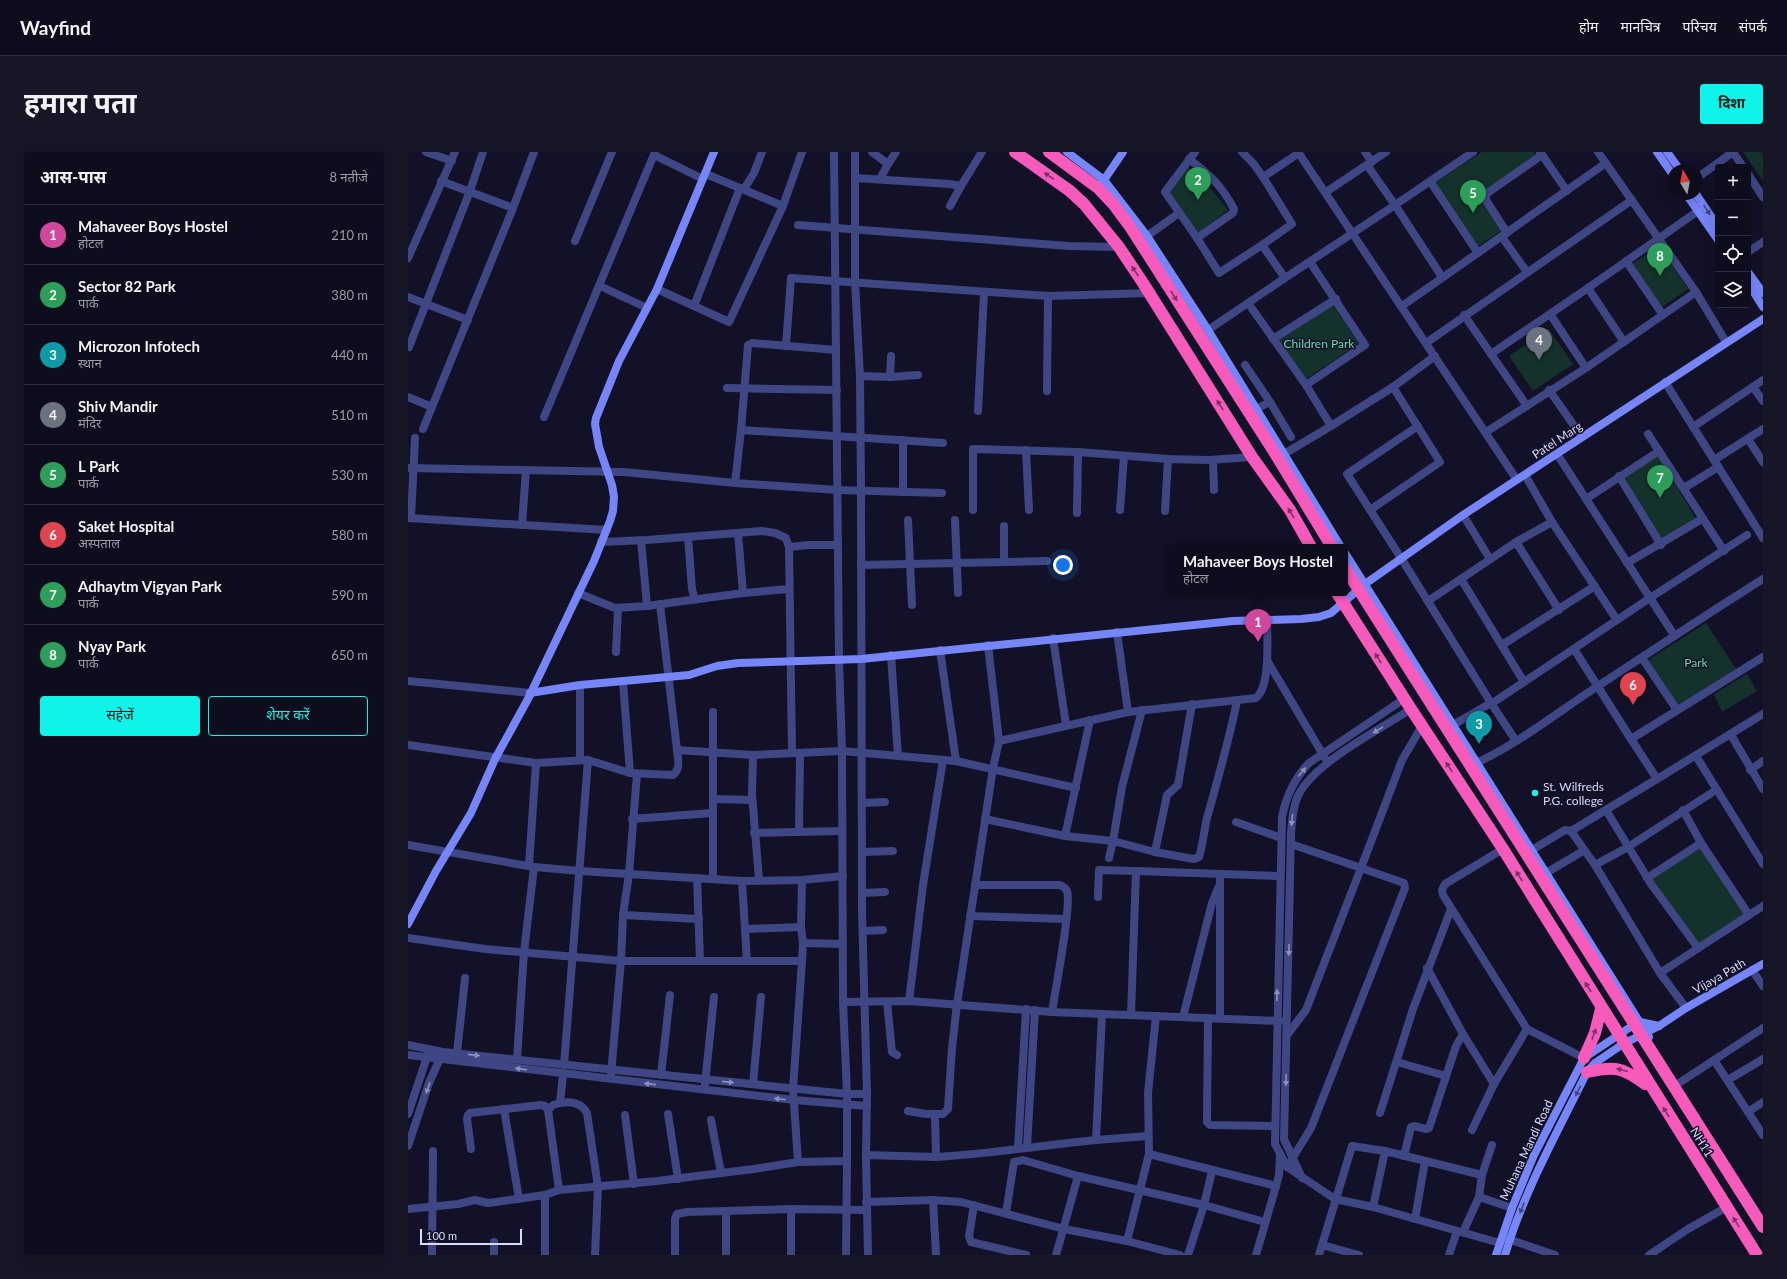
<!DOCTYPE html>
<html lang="hi">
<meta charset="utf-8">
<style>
body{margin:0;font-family:Lato,"Noto Sans Devanagari",sans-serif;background:#171626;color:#f1f3f6}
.controls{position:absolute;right:12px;top:12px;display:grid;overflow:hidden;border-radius:4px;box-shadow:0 4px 16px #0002}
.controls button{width:36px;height:36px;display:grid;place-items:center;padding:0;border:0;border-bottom:1px solid #2e2d3b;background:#0e0d1d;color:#f1f3f6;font:20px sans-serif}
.compass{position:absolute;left:1259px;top:12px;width:36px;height:36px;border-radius:50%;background:#0e0d1d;box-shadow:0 4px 16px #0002;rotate:350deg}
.scale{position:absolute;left:12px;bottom:10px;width:102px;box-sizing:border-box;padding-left:4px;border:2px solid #d9dafd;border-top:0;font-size:11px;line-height:14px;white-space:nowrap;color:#d9dafd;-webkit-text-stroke:3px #121127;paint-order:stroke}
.you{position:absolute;left:655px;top:413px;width:14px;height:14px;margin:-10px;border:3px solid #fff;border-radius:50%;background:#1a73e8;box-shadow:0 0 0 6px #1a73e833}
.badge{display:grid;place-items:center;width:26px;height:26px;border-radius:50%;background:#10f3e9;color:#fff;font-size:13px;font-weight:700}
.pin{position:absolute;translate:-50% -33px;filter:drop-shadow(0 1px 2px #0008)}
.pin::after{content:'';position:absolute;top:21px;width:14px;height:12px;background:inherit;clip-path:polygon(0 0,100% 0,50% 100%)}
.popup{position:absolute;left:760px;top:392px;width:180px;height:52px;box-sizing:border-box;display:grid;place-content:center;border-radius:4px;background:#0e0d1d;filter:drop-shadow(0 1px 3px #0005);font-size:13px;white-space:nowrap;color:#9b9ca4}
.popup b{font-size:15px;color:#f1f3f6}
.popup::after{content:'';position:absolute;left:50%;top:100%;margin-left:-8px;border:8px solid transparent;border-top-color:#0e0d1d}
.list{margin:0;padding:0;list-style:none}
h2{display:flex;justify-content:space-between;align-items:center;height:52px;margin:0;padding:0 16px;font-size:17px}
h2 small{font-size:13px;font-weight:400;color:#9b9ca4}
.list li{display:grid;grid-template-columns:26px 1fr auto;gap:12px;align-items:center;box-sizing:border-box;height:60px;padding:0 16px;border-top:1px solid #2e2d3b}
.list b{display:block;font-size:15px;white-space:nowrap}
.list p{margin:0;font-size:13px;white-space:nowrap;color:#9b9ca4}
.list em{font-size:13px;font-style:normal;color:#9b9ca4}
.actions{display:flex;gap:8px;padding:12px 16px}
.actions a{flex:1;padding:9px 0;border:1px solid #10f3e9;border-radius:4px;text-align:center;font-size:14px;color:#10f3e9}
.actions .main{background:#10f3e9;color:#111}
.icon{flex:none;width:22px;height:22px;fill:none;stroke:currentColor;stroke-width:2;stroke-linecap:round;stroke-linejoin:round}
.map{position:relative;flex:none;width:1355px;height:1103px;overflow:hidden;border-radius:4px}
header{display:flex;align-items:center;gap:24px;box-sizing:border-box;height:56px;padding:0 20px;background:#0e0d1d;border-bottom:1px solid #2e2d3b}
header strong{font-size:19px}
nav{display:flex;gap:22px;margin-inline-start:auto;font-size:14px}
.intro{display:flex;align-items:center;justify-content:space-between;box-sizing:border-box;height:96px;padding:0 24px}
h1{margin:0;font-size:28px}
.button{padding:10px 18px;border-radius:4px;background:#10f3e9;color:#111;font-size:14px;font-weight:700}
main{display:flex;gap:24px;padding:0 24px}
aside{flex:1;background:#0e0d1d;border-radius:4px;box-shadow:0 4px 16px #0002}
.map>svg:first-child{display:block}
.green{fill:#15312c}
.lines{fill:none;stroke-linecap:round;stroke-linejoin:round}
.street{stroke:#3f4684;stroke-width:8}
.secondary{stroke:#7685f8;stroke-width:8}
.highway{stroke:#f65bbb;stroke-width:12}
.oneway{fill:#79326a}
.oneway2{fill:#3f4585}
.oneway3{fill:#8c90c0}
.poi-dot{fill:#10f3e9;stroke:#121127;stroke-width:1.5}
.labels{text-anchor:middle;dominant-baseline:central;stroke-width:3;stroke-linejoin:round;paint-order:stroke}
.park-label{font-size:12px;fill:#68daae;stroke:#121127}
.street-label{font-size:12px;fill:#d9dafd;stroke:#121127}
.poi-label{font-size:12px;fill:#d9dafd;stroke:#121127;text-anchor:start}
</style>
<header>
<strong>Wayfind</strong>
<nav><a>होम</a><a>मानचित्र</a><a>परिचय</a><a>संपर्क</a></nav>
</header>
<div class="intro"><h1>हमारा पता</h1><a class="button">दिशा</a></div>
<main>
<aside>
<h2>आस-पास<small>8 नतीजे</small></h2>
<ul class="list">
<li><span class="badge" style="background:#d1479c">1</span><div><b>Mahaveer Boys Hostel</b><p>होटल</p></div><em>210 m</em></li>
<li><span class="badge" style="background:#2e9e5b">2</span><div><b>Sector 82 Park</b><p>पार्क</p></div><em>380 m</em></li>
<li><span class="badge" style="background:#0f9aa8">3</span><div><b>Microzon Infotech</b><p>स्थान</p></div><em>440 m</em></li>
<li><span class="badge" style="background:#6b7280">4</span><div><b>Shiv Mandir</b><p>मंदिर</p></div><em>510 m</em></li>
<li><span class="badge" style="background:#2e9e5b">5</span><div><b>L Park</b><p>पार्क</p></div><em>530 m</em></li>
<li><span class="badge" style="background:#e0444e">6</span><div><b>Saket Hospital</b><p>अस्पताल</p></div><em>580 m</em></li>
<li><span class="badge" style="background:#2e9e5b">7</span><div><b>Adhaytm Vigyan Park</b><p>पार्क</p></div><em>590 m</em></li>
<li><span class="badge" style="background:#2e9e5b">8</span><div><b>Nyay Park</b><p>पार्क</p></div><em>650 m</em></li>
</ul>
<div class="actions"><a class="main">सहेजें</a><a>शेयर करें</a></div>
</aside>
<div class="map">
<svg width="1355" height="1103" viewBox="0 0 1355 1103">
<rect width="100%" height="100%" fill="#121127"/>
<g class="green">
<polygon points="1074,0 1126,0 1130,5 1071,44 1094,78 1070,94 1027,31"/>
<polygon points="1335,0 1355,0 1355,29"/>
<polygon points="780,16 799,32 820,58 790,81 761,39"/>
<polygon points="1251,94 1280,137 1254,155 1224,112"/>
<polygon points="925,153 951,192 896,228 870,189"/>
<polygon points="1141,177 1165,212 1125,239 1101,204"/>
<polygon points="1250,303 1288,367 1253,387 1217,325"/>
<polygon points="1298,471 1328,517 1270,553 1240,508"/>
<polygon points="1339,522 1349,539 1314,560 1306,542"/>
<polygon points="1293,691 1341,763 1290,796 1239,726"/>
</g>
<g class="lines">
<g class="street">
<polyline points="18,0 44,9"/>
<polyline points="426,0 431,507 434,599 435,850 439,942 439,1009"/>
<polyline points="447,0 447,130 452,224 453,339 454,760 459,942 458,1003 460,1103"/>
<polyline points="464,0 480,12"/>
<polyline points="787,0 757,40 789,86 811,121 854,93"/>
<polyline points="834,0 845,11 855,25 891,1"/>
<polyline points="890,0 1109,328"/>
<polyline points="957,0 964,10"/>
<polyline points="1132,0 1159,39"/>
<polyline points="1190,0 1288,140 1318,190"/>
<polyline points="1325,0 1335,15"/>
<polyline points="246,3 295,27"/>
<path d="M781 7C802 23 814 34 826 57L825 61 789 86"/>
<polyline points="959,13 987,53 1065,0"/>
<polyline points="298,22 375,54"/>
<polyline points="1340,22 1355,45"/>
<polyline points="855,25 884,72 854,93 877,126 987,53 1034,125"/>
<polyline points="447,26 542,32 553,34 574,0"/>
<polyline points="1289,26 1325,0"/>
<polyline points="472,27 480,12 488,0"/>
<polyline points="33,29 105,56"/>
<polyline points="1022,29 1070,101"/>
<polyline points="336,37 346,21 354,0"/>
<polyline points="918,40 978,0"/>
<polyline points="542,54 553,34"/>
<polyline points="390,73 661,94 711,95"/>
<polyline points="1099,81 1078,48 1078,42 1134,3"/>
<polyline points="739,84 771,61"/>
<polyline points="1094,85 1119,120"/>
<polyline points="167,89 204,0"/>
<polyline points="1340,100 1355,90"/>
<polyline points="0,106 47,0"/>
<polyline points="1218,109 1255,163"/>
<polyline points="192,134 239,156"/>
<polyline points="1180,136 1216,190"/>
<polyline points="249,137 321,170 375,54 394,0"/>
<polyline points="0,145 60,168"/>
<polyline points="840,151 898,233 923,274 876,302"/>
<polyline points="286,154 332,36"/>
<polyline points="994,154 1198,11"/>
<polyline points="1142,162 1178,216"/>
<polyline points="1056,163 1119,254"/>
<polyline points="800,178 877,126"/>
<polyline points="865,187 928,147"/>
<polyline points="1018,191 1224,48"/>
<polyline points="378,194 383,126 640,144 742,141"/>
<polyline points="1,195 62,39 75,0"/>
<polyline points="1083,202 1180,136 1290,59"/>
<polyline points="837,213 862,250 848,257"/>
<polyline points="452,224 482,225 483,204"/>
<polyline points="482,225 510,223"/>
<polyline points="1257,230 1355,386"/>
<polyline points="898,233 957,193 902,110"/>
<polyline points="1345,235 1355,249"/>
<polyline points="319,236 429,238"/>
<polyline points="1141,238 1174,285"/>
<polyline points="639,239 640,144"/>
<polyline points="0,245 24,255"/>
<polyline points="862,250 883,285"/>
<polyline points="570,259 576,141"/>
<polyline points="136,265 247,0"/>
<polyline points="923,274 985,235 1027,204"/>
<polyline points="1010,274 939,322 993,406 1083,551 1108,589"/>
<polyline points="1285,275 1355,228"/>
<polyline points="15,277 105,56 126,0"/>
<polyline points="333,278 340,193 344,191 428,198"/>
<polyline points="1078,280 1178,216 1288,140"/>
<polyline points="1240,282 1251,299"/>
<polyline points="1340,287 1355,310"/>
<polyline points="618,298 621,358"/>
<polyline points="1149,302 1266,483"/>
<polyline points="805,308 806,338"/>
<polyline points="1306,308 1355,277"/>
<polyline points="0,316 216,320 327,331 429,338 534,341"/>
<polyline points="1117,323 1144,370 1209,468"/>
<polyline points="1211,324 1253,393"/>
<polyline points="327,331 333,278 535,291"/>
<polyline points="1276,336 1310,315"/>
<polyline points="495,340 495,288"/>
<polyline points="1178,347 1251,299 1316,399"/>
<polyline points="565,358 565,297 670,300 760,307 801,308 844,305"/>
<polyline points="712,358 716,304"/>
<polyline points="962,358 1032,310 985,235"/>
<polyline points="757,359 760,307"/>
<polyline points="669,361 670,300"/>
<polyline points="1055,363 1082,407"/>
<polyline points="0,366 199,378"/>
<polyline points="3,366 7,286"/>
<polyline points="500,368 504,453"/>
<polyline points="547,368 550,441"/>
<polyline points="114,373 118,318"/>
<polyline points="280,385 284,437 287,448"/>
<polyline points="193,390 239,388 354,379 367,381 378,386 381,395 384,601"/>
<polyline points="1108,390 1151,458"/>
<polyline points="381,395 401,393 430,393"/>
<polyline points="596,410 639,409"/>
<polyline points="1219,411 1294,367"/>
<polyline points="453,413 596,410 596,374"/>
<polyline points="1053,427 1116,530"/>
<polyline points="170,441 207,456 239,454 233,388"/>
<polyline points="335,441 381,437"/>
<polyline points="1020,449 1108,390 1144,370"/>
<polyline points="239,454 335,441 330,381"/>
<polyline points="709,480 720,560"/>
<polyline points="645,486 658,573"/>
<polyline points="1094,493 1187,434"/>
<polyline points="1166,497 1223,587"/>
<polyline points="532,498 548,609"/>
<polyline points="208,500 210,456"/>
<polyline points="483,503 490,604"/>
<polyline points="1234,506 1269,558"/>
<polyline points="860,510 917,606"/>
<polyline points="0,529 122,541"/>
<polyline points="215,530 222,621"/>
<path d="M996 547 901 611C886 627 878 644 874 665L867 992 879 1015 927 1047 965 1055 1092 1091"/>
<polyline points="1083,552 1242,446 1339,383"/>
<polyline points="1045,573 1083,551"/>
<polyline points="1323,583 1355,637"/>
<path d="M591 589 720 560 848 546C863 534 859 485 859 467"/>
<path d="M0 593 128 611 180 608 222 621 265 623C273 617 270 607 269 598L252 452"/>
<polyline points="269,598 345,603 434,599 548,609 668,636"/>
<polyline points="345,603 344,642 351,728"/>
<polyline points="1288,604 1355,712"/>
<polyline points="172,608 172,533"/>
<path d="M1064 613C1102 596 1137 570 1172 546 1233 506 1293 466 1355 427"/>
<polyline points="1342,618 1355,609"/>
<polyline points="1249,627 1355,562"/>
<polyline points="305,647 344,648"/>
<polyline points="455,651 477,650"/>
<polyline points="1198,658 1243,732 1290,796"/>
<polyline points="1275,658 1293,691 1341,763"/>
<polyline points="224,667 304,661"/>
<polyline points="577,667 657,684 682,568"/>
<polyline points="828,670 873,686"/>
<polyline points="1163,679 1187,713 1252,821 1278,856"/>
<polyline points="391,680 392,601"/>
<polyline points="346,681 434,679"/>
<polyline points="657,684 705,689 714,635 734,558"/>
<polyline points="883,692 953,716 994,608 1014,574"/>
<polyline points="0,693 126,715 172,719 334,729 394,728 435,724"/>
<polyline points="1095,697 1037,732 1034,738 1035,743 1119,877 1176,906"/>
<polyline points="1124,698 1157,678 1163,679 1249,627 1223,587 1355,505"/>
<polyline points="454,700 485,699"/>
<polyline points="747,700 759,643 770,633 784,552"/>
<path d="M701 706 705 689 747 700 786 707 791 705C795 692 796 679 799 666 810 627 821 588 829 549"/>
<polyline points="121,713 128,611"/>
<polyline points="1187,713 1220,695 1308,638"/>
<polyline points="728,719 872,724"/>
<polyline points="1138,721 1175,699"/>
<polyline points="289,726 292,809"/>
<polyline points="1239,726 1293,691"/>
<polyline points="305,727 305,560"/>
<polyline points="394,728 393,775 395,791 435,792"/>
<polyline points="334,729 339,809 394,809 395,791"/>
<path d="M567 733H652C655 735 657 735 659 739 664 752 647 840 644 860"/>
<polyline points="454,741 477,740"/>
<polyline points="690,745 691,718 728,719 723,863"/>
<polyline points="215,763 291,767"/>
<polyline points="562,764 658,767"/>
<polyline points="337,777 393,775"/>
<polyline points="455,779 475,778"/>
<polyline points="0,786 77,797 213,809 339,809"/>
<polyline points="1344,818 1355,834"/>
<polyline points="1252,821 1355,754"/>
<polyline points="501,849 515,733 535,608"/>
<polyline points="435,850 501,849 644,860 872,869"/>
<polyline points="479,850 484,900 489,903"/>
<polyline points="694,862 688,988 740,984"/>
<polyline points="775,865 804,751 811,734"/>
<polyline points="800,866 799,970 802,973 867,974"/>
<polyline points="812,866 812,722"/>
<polyline points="1055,882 1086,932"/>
<polyline points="0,893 35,900 439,942 459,942"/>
<polyline points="49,901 57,826"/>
<polyline points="0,903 386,948 459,954"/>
<polyline points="109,907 116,800 126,715"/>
<polyline points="1306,908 1355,983"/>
<polyline points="989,910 1038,924"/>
<polyline points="156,913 180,608"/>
<polyline points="203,922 213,809 215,763 221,722 229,622"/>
<path d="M155 923 152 951C163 949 174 951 179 961L190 1035 187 1103"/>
<polyline points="253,923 262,843"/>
<polyline points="1320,928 1355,907"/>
<polyline points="1271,931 1355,876"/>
<polyline points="297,932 306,845"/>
<polyline points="345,932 353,845"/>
<polyline points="96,957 111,1047"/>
<polyline points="500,959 518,962 535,962 540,957 544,896 549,852 585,616 591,589 580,493"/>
<polyline points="1340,960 1355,950"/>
<polyline points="972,961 1005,857 1043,757"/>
<polyline points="0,962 20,902"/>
<polyline points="260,962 270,1027"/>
<polyline points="217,963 226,1032"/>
<polyline points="303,968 313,1021"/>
<polyline points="1064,978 1086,932 1119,877"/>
<polyline points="0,994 21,931 34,902"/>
<polyline points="619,995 627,858"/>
<polyline points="610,996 618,857"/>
<polyline points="63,997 59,967 60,963 62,961 133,953 137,954 140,958"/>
<polyline points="741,1002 868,1034 848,1103"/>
<polyline points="458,1003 528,1005 527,963"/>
<polyline points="996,1004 1003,975 1006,974 1018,977 1021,976 1048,894 1055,882 1019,816"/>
<path d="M528 1005C582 1002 635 993 688 988"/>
<polyline points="390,1010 385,937 394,809"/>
<polyline points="879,1015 903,976 997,736 996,731 953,716 898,858 879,883"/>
<path d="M894 1026 876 987 883 682C884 668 885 652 892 640 911 608 971 578 1003 557"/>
<polyline points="868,1034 871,1023 872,1002"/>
<polyline points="151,1038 140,958 145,953 152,951"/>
<polyline points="1071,1045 1104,1056"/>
<polyline points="525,1048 528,1103"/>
<polyline points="458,1050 525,1048 553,1050 656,1077 719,1089 772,1103"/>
<polyline points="566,1053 561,1084 563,1090 618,1103"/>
<polyline points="965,1055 977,999"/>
<polyline points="0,1057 50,1052 67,1048 80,1051 88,1050 137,1043 151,1038 249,1029 346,1017 390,1010 439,1009 438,1103"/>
<polyline points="383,1057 383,1103"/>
<polyline points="598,1061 606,1010 615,1008 670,1024"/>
<polyline points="1007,1067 1017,1009"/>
<polyline points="1055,1080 1071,1045 1074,1023 1084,993"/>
<polyline points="1097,1086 1147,1103"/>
<polyline points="719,1089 741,1002 740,941 748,864"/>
<polyline points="914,1093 951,1103"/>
<polyline points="24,1103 25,999"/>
<polyline points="86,1103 86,1090"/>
<polyline points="137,1103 137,1043"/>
<polyline points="267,1103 267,1067 269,1062 279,1060 318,1059"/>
<polyline points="318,1103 318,1059 383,1057 458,1058"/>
<polyline points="648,1103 670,1024 796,1053 857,1070"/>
<polyline points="780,1103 796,1053 804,1019"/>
<polyline points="911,1103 944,994 977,999 1074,1023"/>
<polyline points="1041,1103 1049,1079"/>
<polyline points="1241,1103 1280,1077 1319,1055"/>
</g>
<g class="secondary">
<polyline points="659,0 696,28 739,84 800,178 933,395"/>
<polyline points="1249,0 1265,23"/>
<polyline points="1259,0 1272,18"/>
<polyline points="694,31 715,0"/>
<polyline points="1278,42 1310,88"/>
<polyline points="1288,42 1310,75"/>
<polyline points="1340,120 1355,141"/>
<polyline points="1340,131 1355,155"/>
<polyline points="937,401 1241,885"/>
<polyline points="122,541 172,533 281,523 309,514 330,511 453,507 825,469 893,467 911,465 923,461 957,432 1055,363 1355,167"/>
<polyline points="0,772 28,719 63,661 87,607 120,547 186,409 202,369 205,359 206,345 204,333 191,295 187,272 188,266 211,209 249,137 306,0"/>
<polyline points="1088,1103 1104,1056 1126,1003 1176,906 1227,872 1232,870 1251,874"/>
<path d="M1097 1103C1116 1039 1150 979 1179 920L1187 911 1215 892 1251 874 1278 856 1355 812"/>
</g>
<g class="highway">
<polyline points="607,0 662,39 676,52 711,95 735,131 844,305 882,358 903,395"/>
<polyline points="641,0 690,36 706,53 723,76 865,298 924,395"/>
<polyline points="937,416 1355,1075"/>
<polyline points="929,441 1003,557 1095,697 1349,1103"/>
<polyline points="1176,906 1187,881 1193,857"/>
<path d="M1179 920C1207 914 1214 915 1237 932"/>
</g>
</g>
<defs><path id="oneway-solid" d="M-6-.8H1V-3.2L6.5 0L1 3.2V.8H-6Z"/></defs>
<g class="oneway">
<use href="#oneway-solid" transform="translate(641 24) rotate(-145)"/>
<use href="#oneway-solid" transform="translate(727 119) rotate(-124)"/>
<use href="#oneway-solid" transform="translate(766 144) rotate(58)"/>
<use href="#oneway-solid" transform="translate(812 253) rotate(-122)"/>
<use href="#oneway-solid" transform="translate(883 361) rotate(-121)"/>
<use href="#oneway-solid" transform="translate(970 506) rotate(-122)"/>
<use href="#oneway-solid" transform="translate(1041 615) rotate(-123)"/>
<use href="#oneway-solid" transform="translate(1111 724) rotate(-122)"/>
<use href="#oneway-solid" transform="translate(1180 835) rotate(-122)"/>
<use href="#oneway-solid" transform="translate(1186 882) rotate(-70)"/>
<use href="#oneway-solid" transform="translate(1214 918) rotate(-165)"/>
<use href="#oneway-solid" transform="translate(1258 960) rotate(-122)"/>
<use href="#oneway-solid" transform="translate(1328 1070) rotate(-122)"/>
</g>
<g class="oneway2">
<use href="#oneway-solid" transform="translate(1299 58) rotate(56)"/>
<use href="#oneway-solid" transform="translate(1170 939) rotate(116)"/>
<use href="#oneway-solid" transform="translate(1114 1056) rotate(112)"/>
</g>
<g class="oneway3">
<use href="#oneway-solid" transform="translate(970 578) rotate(148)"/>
<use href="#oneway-solid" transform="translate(894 620) rotate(-50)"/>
<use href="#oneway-solid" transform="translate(884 668) rotate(96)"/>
<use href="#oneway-solid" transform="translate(881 798) rotate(91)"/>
<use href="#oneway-solid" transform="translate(869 843) rotate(-89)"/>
<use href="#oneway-solid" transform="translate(66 903) rotate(6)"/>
<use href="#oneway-solid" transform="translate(113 917) rotate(-172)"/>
<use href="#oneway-solid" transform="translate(878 928) rotate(91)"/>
<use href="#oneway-solid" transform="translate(320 930) rotate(6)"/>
<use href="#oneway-solid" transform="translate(242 932) rotate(-174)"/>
<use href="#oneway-solid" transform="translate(20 936) rotate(109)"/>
<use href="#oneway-solid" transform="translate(372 947) rotate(-173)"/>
</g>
<circle class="poi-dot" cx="1127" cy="641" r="4"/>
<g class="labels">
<g class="park-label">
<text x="911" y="191">Children Park</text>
<text x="1288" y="510">Park</text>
</g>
<g class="street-label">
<text transform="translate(1149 288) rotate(-33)">Patel Marg</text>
<text transform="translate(1311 824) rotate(-30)">Vijaya Path</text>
<text transform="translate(1294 990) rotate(58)">NH11</text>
<text transform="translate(1118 998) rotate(-65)">Muhana Mandi Road</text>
</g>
<g class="poi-label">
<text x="1135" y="634">St. Wilfreds<tspan x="1135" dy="14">P.G. college</tspan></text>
</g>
</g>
</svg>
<div class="controls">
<button>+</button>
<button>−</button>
<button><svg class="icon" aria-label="locate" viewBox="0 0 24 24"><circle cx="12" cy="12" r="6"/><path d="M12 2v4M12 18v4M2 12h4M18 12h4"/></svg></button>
<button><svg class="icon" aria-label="layers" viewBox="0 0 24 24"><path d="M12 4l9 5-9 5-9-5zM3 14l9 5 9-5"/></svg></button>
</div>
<svg class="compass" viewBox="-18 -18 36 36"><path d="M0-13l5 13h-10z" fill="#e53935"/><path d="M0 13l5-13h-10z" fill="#9b9ca4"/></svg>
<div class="scale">100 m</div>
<div class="you"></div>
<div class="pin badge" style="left:850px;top:490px;background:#d1479c">1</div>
<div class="popup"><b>Mahaveer Boys Hostel</b>होटल</div>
<div class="pin badge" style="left:790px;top:48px;background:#2e9e5b">2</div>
<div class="pin badge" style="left:1071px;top:592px;background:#0f9aa8">3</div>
<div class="pin badge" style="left:1131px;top:208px;background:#6b7280">4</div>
<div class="pin badge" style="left:1065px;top:61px;background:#2e9e5b">5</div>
<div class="pin badge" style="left:1225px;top:553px;background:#e0444e">6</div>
<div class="pin badge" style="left:1252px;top:346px;background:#2e9e5b">7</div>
<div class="pin badge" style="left:1252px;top:124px;background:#2e9e5b">8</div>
</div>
</main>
